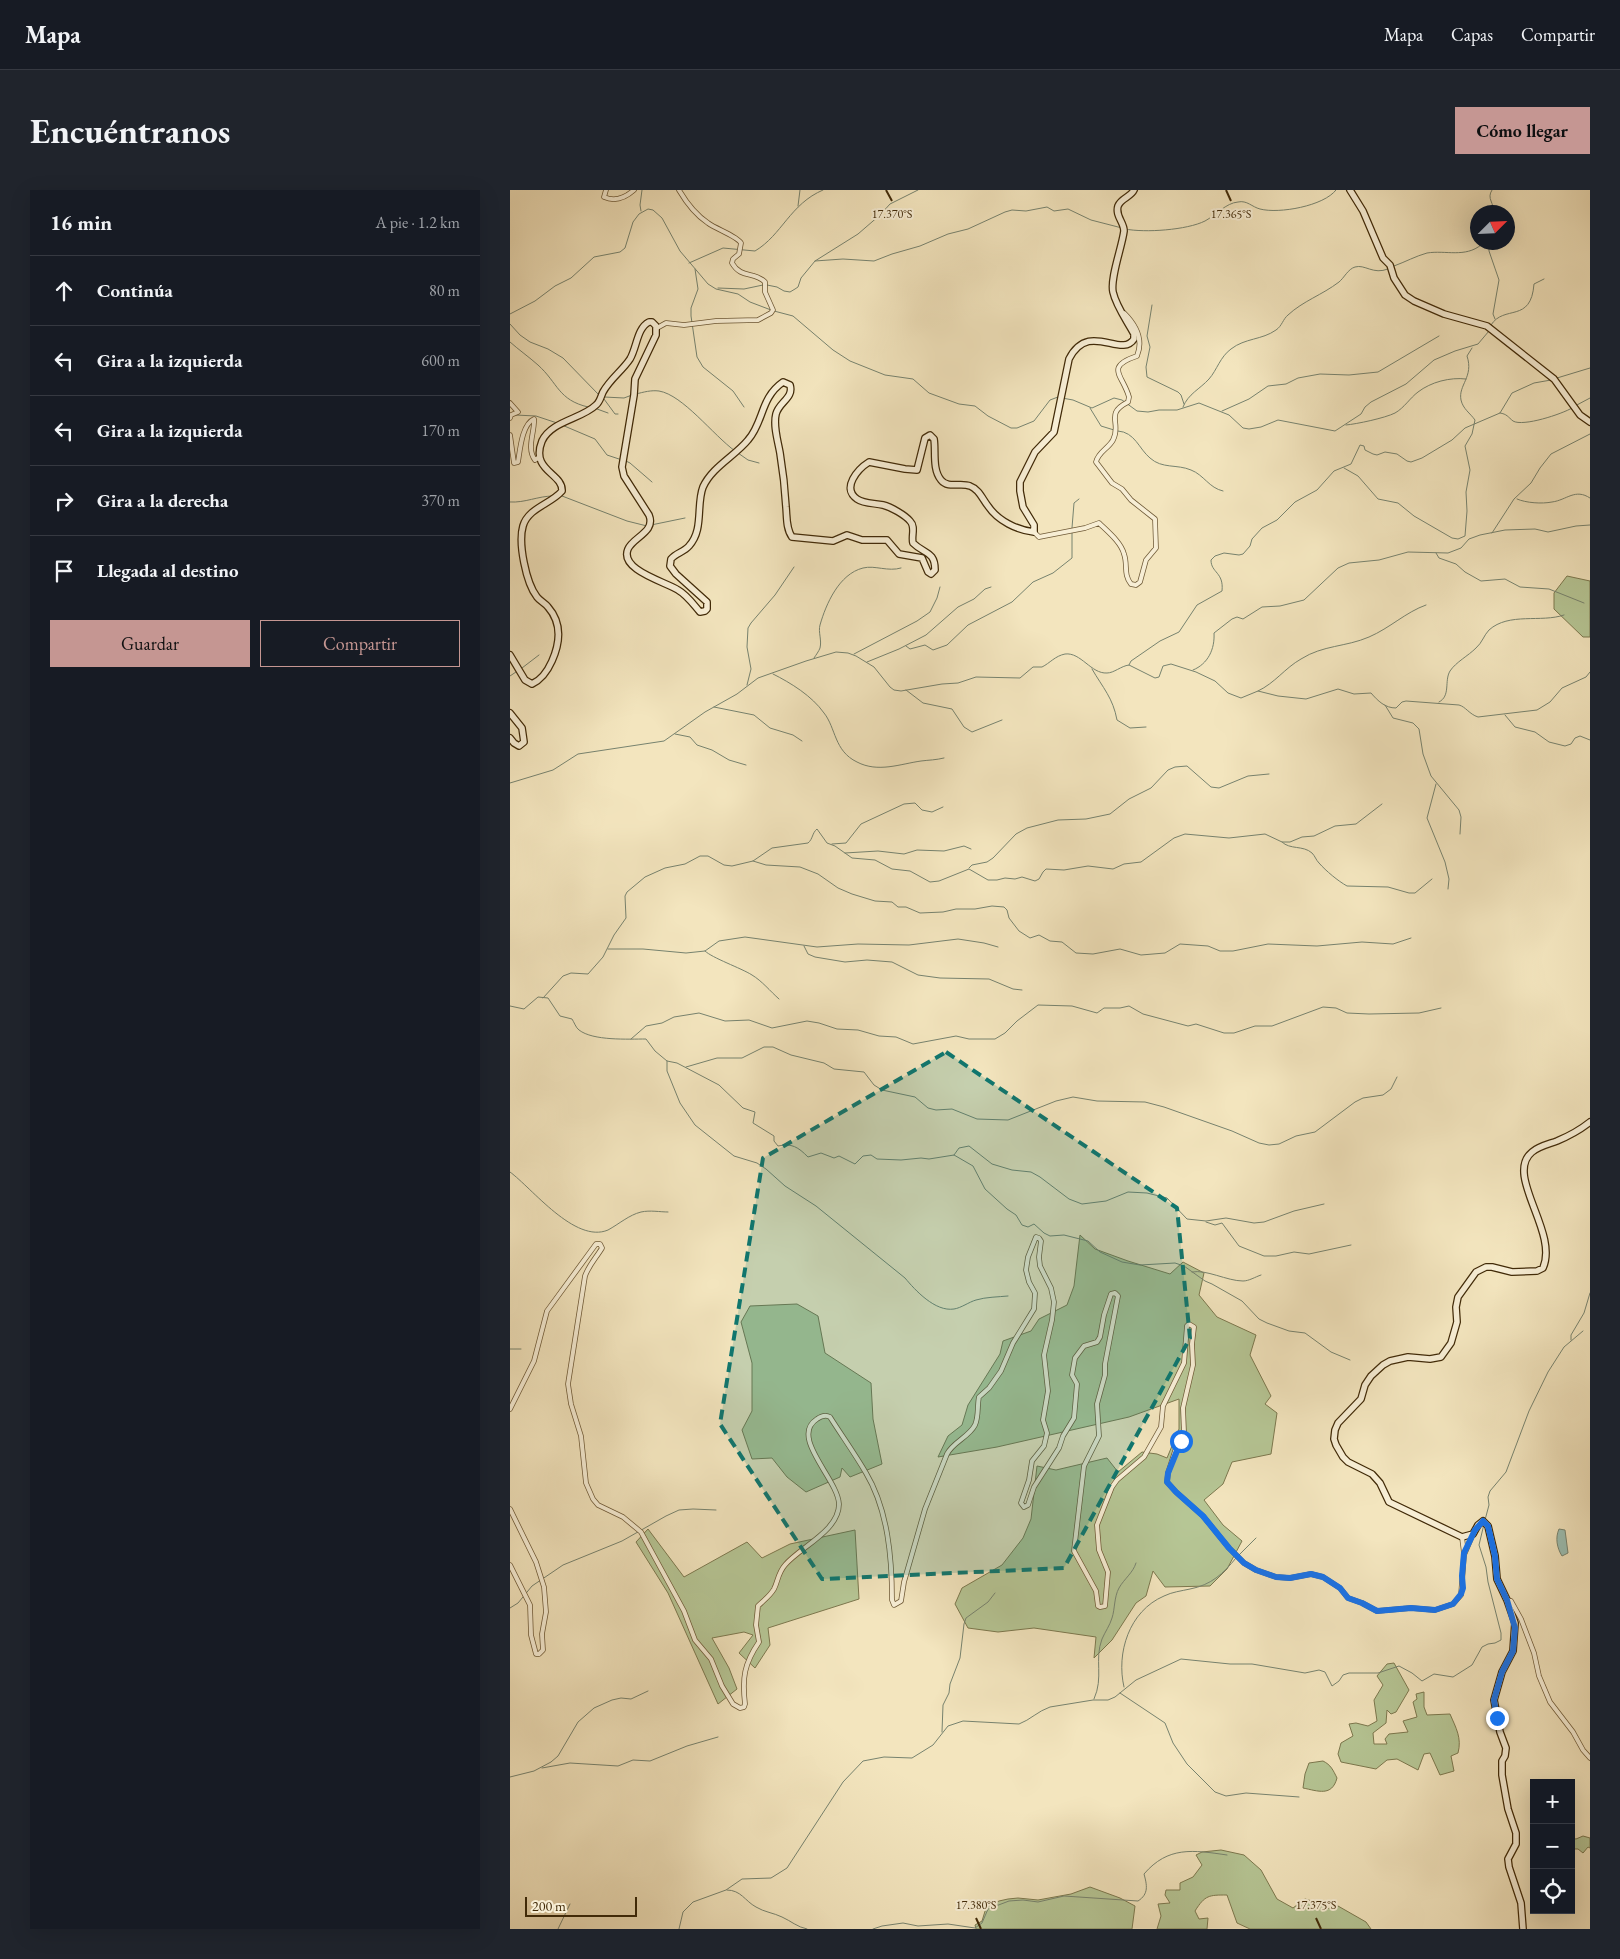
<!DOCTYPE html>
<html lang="es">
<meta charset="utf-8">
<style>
body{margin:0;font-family:"EB Garamond",serif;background:#20242c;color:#f1f3f6}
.controls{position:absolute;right:15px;bottom:15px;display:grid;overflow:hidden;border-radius:0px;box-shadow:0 5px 20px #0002}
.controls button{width:45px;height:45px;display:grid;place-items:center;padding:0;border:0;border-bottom:1px solid #363941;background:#171b24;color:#f1f3f6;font:25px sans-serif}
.compass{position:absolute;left:960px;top:15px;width:45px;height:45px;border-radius:50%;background:#171b24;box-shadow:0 5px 20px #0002;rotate:66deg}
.scale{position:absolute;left:15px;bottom:12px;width:112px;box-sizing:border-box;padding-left:5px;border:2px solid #412a08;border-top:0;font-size:14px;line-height:18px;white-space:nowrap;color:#412a08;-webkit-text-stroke:4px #f7eed5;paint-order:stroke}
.stop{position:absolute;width:15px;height:15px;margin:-11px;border:4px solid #1a73e8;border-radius:50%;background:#fff}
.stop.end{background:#1a73e8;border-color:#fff;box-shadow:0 1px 5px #0008}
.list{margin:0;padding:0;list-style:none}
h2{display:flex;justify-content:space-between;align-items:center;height:65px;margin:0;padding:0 20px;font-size:21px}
h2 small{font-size:16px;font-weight:400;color:#9ea1a6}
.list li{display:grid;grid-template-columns:32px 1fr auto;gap:15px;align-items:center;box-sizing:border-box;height:70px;padding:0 20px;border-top:1px solid #363941}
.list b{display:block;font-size:19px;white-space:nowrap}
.list em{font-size:16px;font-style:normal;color:#9ea1a6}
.actions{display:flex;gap:10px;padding:15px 20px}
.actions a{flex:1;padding:11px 0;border:1px solid #c59692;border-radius:0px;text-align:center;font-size:18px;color:#c59692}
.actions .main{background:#c59692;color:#111}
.icon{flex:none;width:28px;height:28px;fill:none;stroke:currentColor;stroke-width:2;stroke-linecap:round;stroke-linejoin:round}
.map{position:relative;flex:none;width:1080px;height:1739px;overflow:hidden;border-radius:0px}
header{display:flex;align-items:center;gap:30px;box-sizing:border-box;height:70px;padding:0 25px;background:#171b24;border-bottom:1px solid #363941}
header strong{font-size:24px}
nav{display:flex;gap:28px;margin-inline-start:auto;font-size:18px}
.intro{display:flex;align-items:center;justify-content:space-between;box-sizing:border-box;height:120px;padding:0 30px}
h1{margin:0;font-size:35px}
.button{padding:12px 22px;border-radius:0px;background:#c59692;color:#111;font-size:18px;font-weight:700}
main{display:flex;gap:30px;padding:0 30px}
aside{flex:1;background:#171b24;border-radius:0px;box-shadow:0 5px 20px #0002}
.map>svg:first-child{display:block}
.green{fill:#b6c695;stroke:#7c784e}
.water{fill:#9bbfb3;stroke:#77836f}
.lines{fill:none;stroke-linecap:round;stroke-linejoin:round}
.stream{stroke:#77836f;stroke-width:1}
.street-casing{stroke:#6e5936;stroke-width:5.5}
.secondary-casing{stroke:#412a08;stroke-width:8}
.street{stroke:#f7eed5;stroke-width:4}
.secondary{stroke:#f7eed5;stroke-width:5.5}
.route{stroke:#1a73e8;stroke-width:6}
.marked{fill:#0f766e;fill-opacity:0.2;stroke:#0f766e;stroke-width:4;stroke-dasharray:10 6;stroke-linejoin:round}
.ticks{fill:none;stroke:#412a08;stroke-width:2}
.ticks-label{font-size:12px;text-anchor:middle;fill:#412a08;stroke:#f7eed5;stroke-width:4;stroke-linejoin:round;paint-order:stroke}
</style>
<header>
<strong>Mapa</strong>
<nav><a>Mapa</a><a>Capas</a><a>Compartir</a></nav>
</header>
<div class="intro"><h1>Encuéntranos</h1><a class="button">Cómo llegar</a></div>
<main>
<aside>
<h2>16 min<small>A pie · 1.2 km</small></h2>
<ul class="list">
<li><svg class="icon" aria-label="ahead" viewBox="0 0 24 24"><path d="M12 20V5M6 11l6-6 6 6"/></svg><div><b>Continúa</b></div><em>80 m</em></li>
<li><svg class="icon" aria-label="left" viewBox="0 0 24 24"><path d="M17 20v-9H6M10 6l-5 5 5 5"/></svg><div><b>Gira a la izquierda</b></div><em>600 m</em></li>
<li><svg class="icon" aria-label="left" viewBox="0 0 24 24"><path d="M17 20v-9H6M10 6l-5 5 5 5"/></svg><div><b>Gira a la izquierda</b></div><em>170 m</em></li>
<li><svg class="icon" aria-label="right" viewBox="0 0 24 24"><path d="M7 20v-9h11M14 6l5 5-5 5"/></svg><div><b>Gira a la derecha</b></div><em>370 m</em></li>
<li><svg class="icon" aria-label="arrive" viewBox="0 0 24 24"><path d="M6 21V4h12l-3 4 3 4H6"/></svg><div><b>Llegada al destino</b></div></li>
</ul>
<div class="actions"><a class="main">Guardar</a><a>Compartir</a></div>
</aside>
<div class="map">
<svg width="1080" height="1739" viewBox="0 0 1080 1739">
<rect width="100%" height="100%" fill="#f3e5be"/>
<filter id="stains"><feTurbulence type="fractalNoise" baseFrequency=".004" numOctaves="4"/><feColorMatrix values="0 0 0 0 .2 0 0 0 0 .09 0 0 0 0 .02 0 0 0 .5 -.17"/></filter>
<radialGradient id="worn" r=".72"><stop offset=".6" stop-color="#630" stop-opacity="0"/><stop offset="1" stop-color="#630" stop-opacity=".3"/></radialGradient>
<g class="green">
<polygon points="1057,386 1080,391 1080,447 1073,447 1044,419 1044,403"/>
<polygon points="570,1045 585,1059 618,1071 660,1084 673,1072 694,1083 689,1105 707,1127 746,1145 740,1165 761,1206 755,1214 767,1223 761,1264 722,1272 713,1294 694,1310 713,1335 732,1351 717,1379 700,1396 655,1397 643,1381 636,1406 626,1413 602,1450 584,1468 586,1447 524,1438 488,1442 458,1438 445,1414 452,1398 492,1375 513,1348 521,1329 527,1276 546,1280 597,1268 608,1282 632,1262 647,1264 657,1268 669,1239 669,1209 619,1227 487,1257 428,1267 438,1246 452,1235 458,1215 490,1164 493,1151 521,1141 529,1129 557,1115 564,1096"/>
<polygon points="287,1114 308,1126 315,1163 361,1193 363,1229 372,1274 340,1287 332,1278 330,1287 296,1302 277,1287 262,1268 242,1269 232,1240 242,1221 242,1173 231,1132 240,1116"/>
<polygon points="138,1339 174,1387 237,1352 252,1368 280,1354 345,1340 349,1409 258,1438 260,1455 245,1478 229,1463 243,1445 234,1442 202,1448 219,1478 227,1499 208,1514 158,1403 126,1352"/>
<path d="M884 1473 899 1500 886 1522 881 1524 877 1520 876 1533 863 1543 864 1554H877L875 1549 879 1544 898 1542 893 1531 907 1527 903 1512 907 1509 906 1504 914 1502V1517L917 1525 940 1524C946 1538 952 1548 948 1563L941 1566 944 1581 930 1585 920 1563 914 1564 908 1580 887 1569 877 1570 866 1579 831 1572 828 1564 831 1553 843 1546 839 1534 846 1533 858 1536 867 1531 864 1510 873 1495 867 1486 877 1474Z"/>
<path d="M813 1571C821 1575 823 1580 827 1588 822 1607 808 1601 793 1598L795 1584 799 1573Z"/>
<polygon points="1073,1646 1080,1648 1080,1658 1078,1657 1073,1663 1068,1659 1061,1659 1061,1648 1066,1649"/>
<path d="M711 1660 734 1665 751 1680 767 1709 783 1718 795 1709 809 1713 816 1719 828 1716 856 1732 861 1739H740L727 1733 717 1705C699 1705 695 1705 685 1721L689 1729 698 1728 697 1739H647L651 1726 648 1714 660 1713 655 1705 656 1700H670V1693L683 1687 692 1675 686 1665 692 1662Z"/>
<polygon points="580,1697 610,1708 625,1716 622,1739 466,1739 465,1735 472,1731 476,1718 489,1711 498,1709 508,1708 528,1710 561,1704"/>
</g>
<path class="water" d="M1049 1339 1055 1340 1058 1363 1052 1366C1047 1358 1045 1348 1049 1339Z"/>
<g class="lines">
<g class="stream">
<path d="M982 0C976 9 985 13 983 22"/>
<polyline points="288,16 290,0"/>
<polyline points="131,21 130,15 132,0"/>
<path d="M615 39C635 43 677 40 695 31 706 25 716 13 728 12 737 10 742 17 750 19 769 24 814 16 826 0"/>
<polyline points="979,52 979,61 989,90 983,124 985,129"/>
<polyline points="305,71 333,69 364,71 382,64 410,56 438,44 458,39 495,22 502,20 516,21 537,17 544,21 558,19 581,30 612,38"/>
<path d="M179 73 213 58 245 61C272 45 280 14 313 0"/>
<path d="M884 76C895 72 906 66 917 63 936 60 955 68 971 55"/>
<polyline points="185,79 188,99 181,118 181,126 187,167 193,177 223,201 234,217"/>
<polyline points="257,95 267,97 274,101 280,102 285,99 288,97 291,88 305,71 348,44 370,25 380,14 408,0"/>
<polyline points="208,98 234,99 253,95"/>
<polyline points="642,115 637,146 640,157 636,177 637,187 668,202 671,205 674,214"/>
<polyline points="264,121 283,126 323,160 340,171 375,185 403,189 419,203 449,214 465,216 478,226 501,238 507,238 524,231 540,210 548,207"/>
<polyline points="0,124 25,111 45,96 61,88 84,67 110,62 115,58 123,32 129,24 138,19 143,20 152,28 170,61 198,94 206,99 228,104 240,112 261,120"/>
<polyline points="0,134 10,145 20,152 38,159 53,168 89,205"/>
<path d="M981 135C994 114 1021 134 1024 94L1034 89"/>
<path d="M0 152C9 160 19 167 28 175 48 193 48 210 78 217"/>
<polyline points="1047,188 1080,178"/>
<path d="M126 204C134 202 141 200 149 201 173 205 203 245 225 261"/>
<polyline points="94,207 114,208 122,205"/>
<polyline points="552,208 563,210 582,218 604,208 612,210 627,221 638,222 649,220 667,220 689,213 719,225 733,238 739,239 751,237 768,230 825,241 851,224 855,217 861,212 896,194 924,170 945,161 968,154 979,141"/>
<polyline points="94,209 105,224 108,224"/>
<polyline points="1065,216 1080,208"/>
<path d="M673 217C678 204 690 199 699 189 707 180 710 167 721 159 735 148 752 150 766 140 772 136 773 129 778 125 793 111 812 105 829 92 834 88 838 79 845 77 855 74 863 85 878 79"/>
<polyline points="580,218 591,236 604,240"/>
<polyline points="87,219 98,223"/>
<polyline points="712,221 739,209 758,196 776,194 788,188 810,184 839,185 868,182 929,146"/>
<path d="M990 223C997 224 998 227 1003 231 1013 237 1052 224 1062 218"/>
<polyline points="5,225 26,226 47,233"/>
<polyline points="52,235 85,249 97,265 112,270"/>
<path d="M836 235C847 234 875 228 885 223 894 218 900 208 908 202 921 192 940 187 956 189"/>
<path d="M608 241C625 242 629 259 640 268 652 279 667 274 681 280 694 285 699 298 713 301"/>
<polyline points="228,263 238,270 249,273"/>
<polyline points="116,271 120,273 142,292"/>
<path d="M834 278 848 286 868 309 888 313 904 326 942 348 948 349 955 346 957 321 956 302 960 280 955 256 962 244 965 230C960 223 953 219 951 210 948 195 964 187 957 166L962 158"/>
<polyline points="52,306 117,331 137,336"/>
<path d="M1007 309C1016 313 1032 314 1042 312 1057 310 1065 298 1080 308"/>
<path d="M0 312C15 313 28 306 43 306"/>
<polyline points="141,335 175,328"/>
<polyline points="562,338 564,313 569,309"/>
<polyline points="982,343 1004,309 1021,293 1030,278 1041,264 1080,244"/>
<polyline points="926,363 929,368 946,374 955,382 971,391 995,389 1010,397 1039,399 1074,413"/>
<polyline points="396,456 400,459 415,455 423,460 437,455 458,435 502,412 523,392 543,383 562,368 562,342"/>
<polyline points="344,464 407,431 420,422 427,408 430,397"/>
<path d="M304 468C306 465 309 461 310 458 312 450 308 442 310 435 316 414 329 384 353 378 365 375 378 382 391 378"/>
<polyline points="357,472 389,459 416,445 448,417 464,409 475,399 481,397"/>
<path d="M619 475 621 471 650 451 669 442 687 415 712 401C714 382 701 383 701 370L705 366 714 363 729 365 733 364 740 356 742 349 752 338 767 330 785 312 807 300 824 281 841 274 850 255 854 256 855 260 863 264 867 265 875 262 887 264 897 271 901 272 912 268 942 250 955 238 990 223 1002 203 1024 193 1041 190"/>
<polyline points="12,478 29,465"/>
<path d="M582 479C593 498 603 508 607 530L620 538 636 537"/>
<path d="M683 480C698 474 705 459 704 443L722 429 727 427 733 429 752 417 770 416 794 410 828 378 839 373 869 370 898 362 938 363 951 358 959 349 970 345 995 340 1025 339 1038 342 1066 336 1080 335"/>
<path d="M263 484C281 493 302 506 314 523 326 538 324 561 347 572 368 583 390 574 411 571 419 570 426 570 434 568"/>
<polyline points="0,486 6,482"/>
<polyline points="237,495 241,479 237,457 238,438 241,433 265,405 284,377"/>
<polyline points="396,500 413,513 442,519 454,537 462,542 492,530"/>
<path d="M748 501C765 493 775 478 791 469 813 455 836 457 859 447 880 438 896 422 916 415"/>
<path d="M929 512C941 506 934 491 940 481 946 472 958 466 966 458 972 453 974 445 979 440 999 422 1031 433 1054 425"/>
<polyline points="875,515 883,528 903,533 909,539 913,564 921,586 949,620 951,627 950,644"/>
<polyline points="204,517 244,525 260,538 283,545 292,551"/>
<polyline points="995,525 1005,537 1025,542 1039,552 1055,556 1061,554 1065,548 1070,546 1080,550"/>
<polyline points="165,544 180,547 187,555 202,560 219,570 236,575"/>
<path d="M0 593 43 580 68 564 154 551 195 522 227 504 248 488 296 471 326 462 338 463 346 466 364 477 380 497 384 500 391 501 432 494 448 493 466 487 510 488 523 477H532C540 473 545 466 555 464 571 462 581 484 597 483 604 483 611 476 619 475L645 488 649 487 653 476 661 474 686 482 705 491 718 503 731 508 748 501 768 506 796 509 828 499 844 504 861 503C868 511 875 518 886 518L892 512 896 511 949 515C956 517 959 524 968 527L1027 520 1040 512 1052 498 1076 487 1080 482"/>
<polyline points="926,594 917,628 935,672 939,689 938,699"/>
<path d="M772 652C780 660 793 655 802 663 805 666 806 670 809 673 816 681 828 691 837 696L878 697 899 703H905L922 689"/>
<polyline points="322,654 336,653 351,634 394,614 405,613 412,620 422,622 433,617"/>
<polyline points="335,663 368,661 394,664 407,660 434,661 454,656 461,659"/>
<polyline points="243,671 256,675 290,677 308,684 328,698 342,704 365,711 382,712 388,717 396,717 410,723 433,722 446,719 465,719 482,716 494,717 497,720 499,728 509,741 520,748 529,745 540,751 552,752 566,763 583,764 610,759 631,765 655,763 670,754 698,756 710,761 723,761 758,754 807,756 852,752 883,754 901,748"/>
<polyline points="459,678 462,675 477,672 483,668 506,644 517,638 548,630 576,629 600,624 619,609 641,598 658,580 665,577 677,576 701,597 709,598 738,586 759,584"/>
<polyline points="294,756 298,764 305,767 335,772 357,770 382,772 408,785 430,788 479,789 503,799 512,800"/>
<polyline points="98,759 133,759 176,763 195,761 209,751 235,747 307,757 348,754 399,755 448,749 474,753 488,757"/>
<path d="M195 761C202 768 231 778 242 785 252 791 260 801 269 809"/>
<path d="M33 808 53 786 61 783 78 784 93 767 104 745 116 728 115 706 117 702 135 687 155 678 175 674 190 666H198L214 675 222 676 243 671 262 658 298 653C303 649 302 643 307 639L317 653 325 656 342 668 365 670 382 679 400 681 420 692 429 691 459 679 478 690H487L495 688 505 689 512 687 525 691 529 689 533 682 536 679 554 680 578 676 603 679 614 674 631 672 664 648 675 644 719 648 755 644 772 652H780L792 647 804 646 825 636 846 634 872 614"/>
<path d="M0 816 14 819 28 807 38 808 50 826 62 829C64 832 66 838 69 840 83 851 118 849 136 849L145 861 157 871 167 873 209 895 233 918 245 922 243 933 264 946V951L268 956C282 953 288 957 298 967L311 963 324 968 329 966 345 974 353 966 361 965 367 969 391 970 411 968 419 969 444 965 463 976 475 999 497 1019 506 1025 512 1035 518 1037 524 1034 534 1043 540 1046 554 1045 578 1051 590 1062 612 1072 630 1075 665 1073 674 1076 695 1091 702 1094 732 1111 749 1129 757 1133 779 1141 795 1143 821 1162 840 1170"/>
<polyline points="121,849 136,836 152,833 164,827 189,823 215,831 239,830 262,838 297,831 309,833 327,839 348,840 369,846 386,847 403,854 446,846 459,849 485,849 495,843 507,831 528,815 562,816 587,823 594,818 610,818 619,816 633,824 678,836 686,834 714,843 724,843 745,836 762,836 813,817 826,818 837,823 859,824 909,823 931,818"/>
<path d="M157 871V881L170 913 185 935 224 966 247 973 256 979 275 996 306 1016 395 1088C405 1100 425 1122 444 1119 451 1118 459 1112 466 1110 476 1107 488 1107 498 1106"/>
<polyline points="176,877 207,868 232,868 254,857 263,857 281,865 314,873 324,879 354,882 364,895 372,900 405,907 418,918 426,920 442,919 467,929 498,930 546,911 563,907 587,911 635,912 654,917 722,941 749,953 759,955 769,954 786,946 805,942 845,912 853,908 873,905 881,899 887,887"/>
<polyline points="444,965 449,958 459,956 482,974 502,980 521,982 530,987 559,1009 572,1014 596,1011 618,1002 637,1003 657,1008 677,1029 696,1031 716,1028 744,1033 754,1032 784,1021 814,1014"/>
<path d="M0 982C22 998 65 1054 98 1040 109 1034 119 1025 131 1022 140 1020 150 1022 158 1022"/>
<polyline points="696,1032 705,1035 712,1033 729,1056 754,1066 766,1066 784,1062 799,1064 841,1055"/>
<path d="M682 1082C696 1079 717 1091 733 1091 739 1091 745 1087 751 1085"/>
<polyline points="1061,1150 1061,1145 1074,1123 1080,1103"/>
<polyline points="0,1159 11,1159"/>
<polyline points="975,1330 979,1315 978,1307 980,1301 996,1282 1019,1221 1038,1182 1054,1157 1073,1141"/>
<polyline points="729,1365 746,1348"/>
<polyline points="0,1418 8,1413 22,1396 53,1375 112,1351 156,1326 169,1320 183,1319 206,1320"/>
<path d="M614 1497C606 1463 619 1421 654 1406 662 1402 671 1401 680 1399 701 1395 713 1384 726 1368"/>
<polyline points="610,1503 655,1533 663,1553 677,1574 705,1602 716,1606 736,1603 789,1607"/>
<path d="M584 1509C594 1487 584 1470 592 1449 595 1442 600 1435 602 1428 605 1419 604 1407 609 1398 614 1389 623 1383 626 1373"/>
<polyline points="432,1542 433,1515 439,1503 440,1494 450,1468 454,1434 456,1428 478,1412 485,1403"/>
<polyline points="32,1578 60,1573 108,1576 123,1570 140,1571 177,1556 208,1547"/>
<polyline points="0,1587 24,1581 41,1572 48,1566 68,1532 84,1518 102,1510 111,1508 121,1509 138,1501"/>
<path d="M217 1700C231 1700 235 1711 246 1717 254 1722 264 1723 272 1727 281 1731 287 1737 297 1739"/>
<polyline points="48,1739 60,1714"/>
<path d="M169 1739 173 1722 183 1712 216 1700 232 1689 261 1688 277 1678 333 1592 353 1571 374 1567 402 1568 423 1555 438 1536 453 1531 509 1534C520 1530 528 1521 540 1517L583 1510H598L605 1507 626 1490 671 1469 720 1474H742L795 1483 809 1480 815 1482 822 1496 829 1491 833 1485 839 1483H868L889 1476 902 1483 912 1491 924 1484 943 1487 962 1475 972 1457 978 1454 985 1453 991 1450V1443L978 1392 976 1377 969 1355 974 1334"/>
<path d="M363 1739 372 1736 393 1733 408 1736 438 1734 465 1738 472 1733 478 1719 499 1711 513 1710 528 1712 554 1706 628 1711C639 1704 637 1695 634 1684 658 1656 683 1660 717 1665"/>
</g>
<g class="street-casing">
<g id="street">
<path d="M96 0 94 7C105 12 115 8 124 0"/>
<path d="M147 138 156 133 174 135 206 131 248 130 261 123 263 120 255 102V92C244 81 231 89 222 73L223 69 229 64 231 53C227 46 206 39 198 33 186 25 176 12 169 0"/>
<polyline points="0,213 8,222 1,225 0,228"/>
<path d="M0 245 4 273 8 272C10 260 12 234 24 229 25 242 16 258 25 270L28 268 31 270"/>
<path d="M524 342 529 347 575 338 589 333C597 341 611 352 614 364 618 375 613 384 621 394L626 395 630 392 636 370 646 358 645 329 621 310 612 299 602 293 586 272C588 262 599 258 603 250 612 233 594 224 618 212L619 207C613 185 594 177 627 166 634 149 626 135 614 123"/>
<path d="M0 1219 24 1171 37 1121 86 1054H90L92 1058C86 1068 79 1075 75 1086L58 1194 61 1214 71 1246 76 1293 83 1309 88 1315 113 1327 131 1342 174 1421 185 1450 201 1469 212 1496 223 1514 230 1518 234 1517 235 1514C232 1488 234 1474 249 1452L246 1435 248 1416C253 1411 260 1406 264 1399 268 1391 268 1383 275 1375 290 1357 329 1341 329 1314 328 1289 279 1247 307 1229 311 1226 315 1224 320 1227 332 1246 345 1264 356 1283 378 1320 382 1368 382 1410L384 1415 391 1411 394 1392 415 1319 437 1264C443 1252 459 1247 465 1235 469 1226 467 1216 469 1207L479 1198 491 1181 503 1153 524 1119 525 1103 519 1092 516 1080 518 1067 526 1047 529 1048 531 1051 529 1067 530 1076 541 1098 544 1112 542 1130 534 1165 538 1201 533 1230 537 1243 534 1256 522 1271 519 1290 511 1313 514 1317 518 1315 524 1297 549 1258 553 1246 564 1228 567 1194 562 1185 565 1168 574 1156 587 1152 590 1147 594 1125 601 1104 605 1103 608 1106 595 1174V1185L587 1214 589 1246 574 1276 564 1361 586 1401 588 1416 590 1417 595 1416 598 1382 589 1360 587 1335 602 1297 607 1290 634 1267 651 1237 653 1216 674 1173 677 1136 679 1134 684 1137 682 1154 683 1175 673 1218 674 1243 666 1258 658 1283 657 1292 666 1302 693 1326 719 1358 734 1373 746 1380 766 1387 780 1388 801 1384 813 1387 830 1398 838 1408 852 1413 867 1421 901 1418 925 1420 943 1414 951 1405 954 1365 963 1344"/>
<polyline points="0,1319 26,1372 34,1397 36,1422 32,1444 33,1460 29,1464 26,1464 21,1445 20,1415 0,1375"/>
<polyline points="952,1347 954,1363"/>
<polyline points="997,1410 1001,1411 1011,1429 1024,1463 1029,1486 1040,1512 1063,1542 1073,1560 1080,1568"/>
</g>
</g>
<g class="secondary-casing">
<g id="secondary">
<polyline points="840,0 853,21 873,68 880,75 884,88 895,105 904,111 934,124 977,136 1044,189 1070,225 1080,232"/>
<path d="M0 465 15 490 22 494C31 490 38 480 42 471 50 453 52 433 38 417 35 413 30 411 27 407 16 393 8 353 13 336 18 318 41 314 52 301 53 283 20 281 32 251 41 231 72 229 86 215 90 212 91 206 93 202 100 189 112 181 120 169 127 157 127 138 139 132H142L146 136V145L125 189 124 205 112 277 114 286 139 325C146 342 123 347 118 359 109 380 156 392 168 400 177 405 183 414 190 422L195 421 197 419V412L166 384 160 376 161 369C166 363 174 362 179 356 194 340 186 315 193 297 202 277 225 266 238 250 254 232 250 208 273 192L280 195C284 208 269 212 266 224 263 236 268 251 270 263 273 281 275 299 276 317 277 327 276 339 282 347L323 351 337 345 352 350H377L389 364 412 368 418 382 421 384 425 380C425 361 414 364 403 353 401 346 406 337 400 331 395 325 381 317 373 315 365 313 354 314 347 309 331 298 348 279 359 272L395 279 407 280 415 248 420 245 424 249C426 261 422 279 431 290 438 299 451 292 460 296 469 299 473 310 478 316 488 331 507 340 524 342V335L513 317 510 301V292L525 262 544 242 559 169C579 130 611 169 624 149V144C617 131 606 116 603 102 600 88 612 57 614 41 614 32 605 26 608 16 611 8 621 7 624 0"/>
<polyline points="0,523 12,538 14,552 9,556 4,553 0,548"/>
<path d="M1013 1739 1011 1713 999 1677 998 1669 1006 1654V1643L998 1619 992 1585V1571L995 1566 996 1558 990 1542 984 1510 992 1482 1003 1461 1005 1433 997 1410 987 1389 985 1366 978 1336 973 1331 968 1335 963 1344 952 1347 879 1312 870 1293 862 1284 838 1272 833 1267 826 1255 824 1249 825 1240 828 1233 851 1209 855 1195 861 1186 873 1175 880 1171 898 1167 920 1169 931 1167 941 1153 947 1132 946 1117 948 1107 966 1082 976 1077H982L1002 1082 1027 1081 1033 1078C1049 1042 994 985 1022 962 1029 956 1039 954 1047 951 1059 946 1070 940 1080 932"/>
</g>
</g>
<use href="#street" class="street"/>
<use href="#secondary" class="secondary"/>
</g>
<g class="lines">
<polyline class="route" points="671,1251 658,1283 657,1292 666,1302 693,1326 719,1358 734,1373 746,1380 766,1387 780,1388 801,1384 813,1387 830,1398 838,1408 852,1413 867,1421 901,1418 925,1420 943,1414 951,1404 953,1398 952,1386 954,1363 965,1340 973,1331 978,1336 985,1366 987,1389 997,1410 1005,1438 1003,1461 992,1482 984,1510 987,1528"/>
</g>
<path class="marked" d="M436 862 667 1018 680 1148 554 1378 312 1389 210 1234 253 968Z"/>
<path class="ticks" d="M376 0 382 11M716 0 721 11M466 1728 471 1739M806 1728 811 1739"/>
<g class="ticks-label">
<text x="721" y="28">17.365°S</text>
<text x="382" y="28">17.370°S</text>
<text x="466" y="1719">17.380°S</text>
<text x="806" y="1719">17.375°S</text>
</g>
<rect width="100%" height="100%" filter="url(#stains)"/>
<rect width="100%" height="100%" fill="url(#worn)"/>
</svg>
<div class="controls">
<button>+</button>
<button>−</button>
<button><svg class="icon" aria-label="locate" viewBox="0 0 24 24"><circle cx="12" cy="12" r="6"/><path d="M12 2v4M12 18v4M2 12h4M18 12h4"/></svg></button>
</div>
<svg class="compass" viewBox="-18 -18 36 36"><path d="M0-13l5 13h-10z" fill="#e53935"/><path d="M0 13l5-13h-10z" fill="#9ea1a6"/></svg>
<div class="scale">200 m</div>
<div class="stop" style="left:671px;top:1251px"></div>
<div class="stop end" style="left:987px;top:1528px"></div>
</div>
</main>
